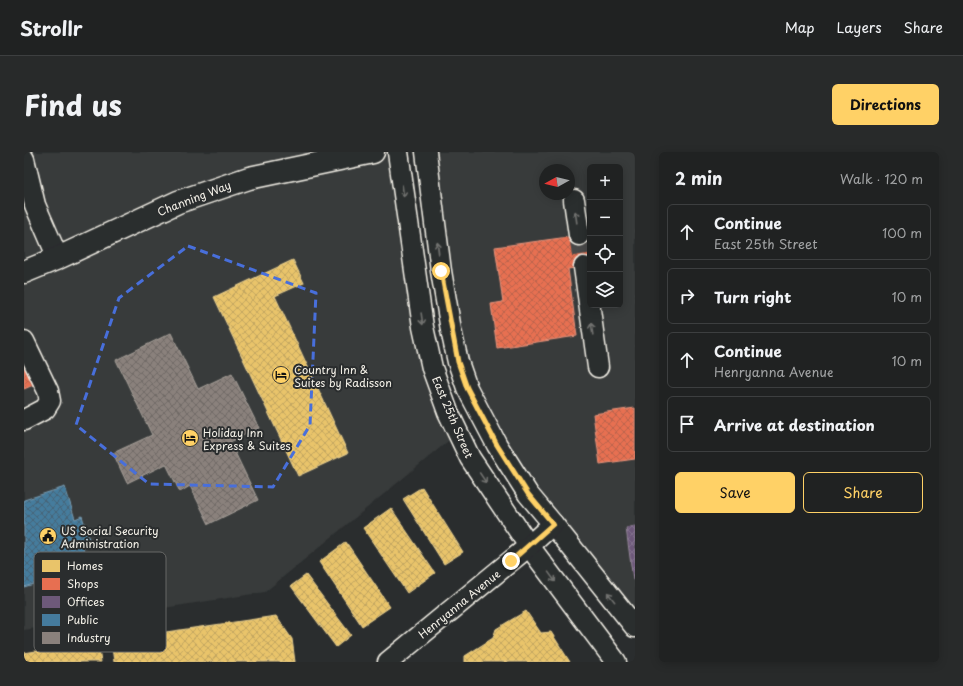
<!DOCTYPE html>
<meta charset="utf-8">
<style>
body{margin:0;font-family:"Playpen Sans",sans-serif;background:#282a2a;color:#f1f3f6}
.controls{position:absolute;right:12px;top:12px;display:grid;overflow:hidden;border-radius:6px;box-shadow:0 2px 10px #0003}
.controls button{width:36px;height:36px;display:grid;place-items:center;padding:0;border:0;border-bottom:1px solid #3d3f40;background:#202222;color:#f1f3f6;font:20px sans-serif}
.compass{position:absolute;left:515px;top:12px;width:36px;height:36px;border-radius:50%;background:#202222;box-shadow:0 2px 10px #0003;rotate:262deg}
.stop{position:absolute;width:12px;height:12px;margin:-9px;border:3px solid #ffd166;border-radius:50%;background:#fff}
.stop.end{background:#ffd166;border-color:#fff;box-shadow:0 1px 4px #0008}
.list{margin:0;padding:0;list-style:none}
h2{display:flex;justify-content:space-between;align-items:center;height:52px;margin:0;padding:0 16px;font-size:17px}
h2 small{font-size:13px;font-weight:400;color:#a2a4a5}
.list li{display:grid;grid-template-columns:26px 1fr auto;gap:12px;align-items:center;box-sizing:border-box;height:56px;margin:0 8px 8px;padding:0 8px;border:1px solid #3d3f40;border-radius:6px}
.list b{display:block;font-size:15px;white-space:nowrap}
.list p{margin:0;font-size:13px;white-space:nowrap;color:#a2a4a5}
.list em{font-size:13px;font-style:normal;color:#a2a4a5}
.actions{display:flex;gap:8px;padding:12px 16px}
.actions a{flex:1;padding:9px 0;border:1px solid #ffd166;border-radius:6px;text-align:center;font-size:14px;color:#ffd166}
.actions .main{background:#ffd166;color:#111}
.icon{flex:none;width:22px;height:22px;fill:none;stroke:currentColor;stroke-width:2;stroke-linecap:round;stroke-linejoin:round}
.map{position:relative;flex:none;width:611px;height:510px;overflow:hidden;border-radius:6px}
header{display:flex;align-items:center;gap:24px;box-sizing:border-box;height:56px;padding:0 20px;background:#202222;border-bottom:1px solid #3d3f40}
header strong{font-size:19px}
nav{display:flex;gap:22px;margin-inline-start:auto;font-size:14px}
.intro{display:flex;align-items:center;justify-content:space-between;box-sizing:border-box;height:96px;padding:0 24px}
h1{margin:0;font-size:28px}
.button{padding:10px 18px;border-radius:6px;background:#ffd166;color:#111;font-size:14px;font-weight:700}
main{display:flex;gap:24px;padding:0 24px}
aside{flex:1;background:#202222;border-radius:6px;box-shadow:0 2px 10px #0003}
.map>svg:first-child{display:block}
.built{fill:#373a3a;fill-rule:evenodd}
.homes{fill:url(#homes-cross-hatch);stroke:#ecd290}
.shops{fill:url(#shops-cross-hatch);stroke:#eb967e}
.offices{fill:url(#offices-cross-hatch);stroke:#96879b}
.public{fill:url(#public-cross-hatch);stroke:#7a9eb4}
.industry{fill:url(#industry-cross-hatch);stroke:#aaa39c}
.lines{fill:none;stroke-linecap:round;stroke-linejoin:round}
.minor-tunnel{stroke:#484a4a;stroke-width:20;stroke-dasharray:20 10;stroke-linecap:butt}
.minor-casing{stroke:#f4f1e8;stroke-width:23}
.major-casing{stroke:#f4f1e8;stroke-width:25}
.minor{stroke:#2a2d2e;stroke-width:20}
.major{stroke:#2a2d2e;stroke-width:22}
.oneway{stroke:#71726f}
.route{stroke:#ffd166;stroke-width:5}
.marked{fill:none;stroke:#486fdb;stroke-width:3;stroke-dasharray:8 5;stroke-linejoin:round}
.labels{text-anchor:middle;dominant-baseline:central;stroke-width:4;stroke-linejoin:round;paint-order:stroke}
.street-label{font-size:11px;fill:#f4f1e8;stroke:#2a2d2e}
.poi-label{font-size:11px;fill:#f4f1e8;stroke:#2a2d2e;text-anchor:start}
.key{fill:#2a2d2e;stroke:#676866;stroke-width:1}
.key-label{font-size:11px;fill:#f4f1e8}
</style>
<header>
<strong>Strollr</strong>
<nav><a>Map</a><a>Layers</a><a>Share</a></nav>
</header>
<div class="intro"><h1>Find us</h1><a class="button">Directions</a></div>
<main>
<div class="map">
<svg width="611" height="510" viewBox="0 0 611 510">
<defs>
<pattern id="homes-cross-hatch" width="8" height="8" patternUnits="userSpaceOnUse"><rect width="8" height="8" fill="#e9c46a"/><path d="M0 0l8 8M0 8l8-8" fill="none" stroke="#c1a561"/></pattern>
<pattern id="shops-cross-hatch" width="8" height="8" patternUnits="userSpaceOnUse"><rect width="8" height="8" fill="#e76f51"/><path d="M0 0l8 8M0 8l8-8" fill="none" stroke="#b8634e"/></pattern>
<pattern id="offices-cross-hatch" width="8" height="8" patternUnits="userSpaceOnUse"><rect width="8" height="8" fill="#6d597a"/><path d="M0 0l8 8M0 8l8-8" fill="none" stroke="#82718d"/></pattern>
<pattern id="public-cross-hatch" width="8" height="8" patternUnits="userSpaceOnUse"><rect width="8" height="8" fill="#457b9d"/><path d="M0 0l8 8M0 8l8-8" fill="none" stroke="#476476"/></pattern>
<pattern id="industry-cross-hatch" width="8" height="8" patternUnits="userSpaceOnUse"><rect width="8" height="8" fill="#8a817c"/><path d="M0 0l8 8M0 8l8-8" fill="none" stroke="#706a66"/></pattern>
</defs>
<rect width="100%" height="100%" fill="#2a2d2e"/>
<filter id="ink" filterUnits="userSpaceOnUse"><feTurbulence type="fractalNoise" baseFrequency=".025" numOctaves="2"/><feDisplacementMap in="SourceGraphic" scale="8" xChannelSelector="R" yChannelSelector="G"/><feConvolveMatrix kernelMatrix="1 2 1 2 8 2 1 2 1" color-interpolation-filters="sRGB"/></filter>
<g filter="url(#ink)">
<g class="built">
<polygon points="0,0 374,0 399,175 434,281 241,440 0,478"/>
<path d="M402 0H611V475L529 372 434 210ZM566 15H596V153H566ZM521 18H545V42H521Z"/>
</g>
<g class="homes">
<polygon points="269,108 280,131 251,144 324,301 274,324 190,145"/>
<polygon points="398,335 439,400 420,412 379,347"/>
<polygon points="367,356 411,421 383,441 339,376"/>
<polygon points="322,390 366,455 338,474 295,410"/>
<polygon points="282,423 327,483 312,495 267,434"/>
<polygon points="502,459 517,481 527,480 546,510 441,510 441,504 469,486 472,477"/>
<polygon points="252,464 268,487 271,510 90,510 87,488"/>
<polygon points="74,489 77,510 0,510 0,501"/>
</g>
<g class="shops">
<polygon points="566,82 566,114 544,117 553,184 473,196 467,152 479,150 471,95"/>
<polygon points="0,200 14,231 0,237"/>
<polygon points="611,256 611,307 576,312 569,262"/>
</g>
<polygon class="offices" points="611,374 611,428 609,428 602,376"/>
<polygon class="public" points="41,335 51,367 58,364 67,394 59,397 65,415 0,435 0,348"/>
<polygon class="industry" points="147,181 174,237 208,221 235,276 206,290 234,348 185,372 166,334 156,340 142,312 103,331 89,301 128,283 92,208"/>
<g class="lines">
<polyline class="minor-tunnel" points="555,83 560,115"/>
<g class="minor-casing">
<g id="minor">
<polyline points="374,0 399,175 408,216 424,260 446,306 505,394 592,510"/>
<polyline points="402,0 417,119 427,178 434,210 443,236 473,293 504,342 529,372 611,475"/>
<polyline points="0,7 11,53 34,106"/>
<polyline points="550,48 555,83"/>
<polyline points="560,115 574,215"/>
<polyline points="0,189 24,239 26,249 21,257 0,268"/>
<polyline points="364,510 505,394 529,372"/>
</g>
</g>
<g class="major-casing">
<polyline id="major" points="0,120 34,106 154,50 225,26 349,0"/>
</g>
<use href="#minor" class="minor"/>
<use href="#major" class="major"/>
</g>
<defs><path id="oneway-shaft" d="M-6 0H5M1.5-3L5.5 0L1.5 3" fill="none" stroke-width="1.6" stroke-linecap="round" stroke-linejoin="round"/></defs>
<g class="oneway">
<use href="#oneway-shaft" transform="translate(379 39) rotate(82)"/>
<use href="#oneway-shaft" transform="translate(552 65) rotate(-98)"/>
<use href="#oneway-shaft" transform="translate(414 96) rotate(-97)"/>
<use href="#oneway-shaft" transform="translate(398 167) rotate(82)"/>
<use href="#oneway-shaft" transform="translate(568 177) rotate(-98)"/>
<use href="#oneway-shaft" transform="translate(459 326) rotate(56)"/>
<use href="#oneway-shaft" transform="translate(528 425) rotate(54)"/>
<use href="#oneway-shaft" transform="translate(587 445) rotate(-128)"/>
</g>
</g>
<g class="lines" filter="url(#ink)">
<polyline class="route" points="417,119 434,210 443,236 473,293 504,342 529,372 487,409"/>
</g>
<path class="marked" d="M164 94 292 141 286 273 249 335 125 332 52 273 95 146Z"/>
<defs>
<g id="hotel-disc" transform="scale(0.9)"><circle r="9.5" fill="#ffd166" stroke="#2a2d2e"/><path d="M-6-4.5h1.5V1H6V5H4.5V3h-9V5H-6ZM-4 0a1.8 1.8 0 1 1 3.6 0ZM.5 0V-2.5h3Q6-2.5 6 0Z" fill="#111"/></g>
<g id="civic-disc" transform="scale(0.9)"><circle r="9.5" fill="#ffd166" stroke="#2a2d2e"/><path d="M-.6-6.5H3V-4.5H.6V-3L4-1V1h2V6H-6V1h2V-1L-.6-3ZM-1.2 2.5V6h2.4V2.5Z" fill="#111"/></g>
</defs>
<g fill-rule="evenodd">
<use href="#hotel-disc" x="257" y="223"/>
<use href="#hotel-disc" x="166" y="286"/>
<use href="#civic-disc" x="24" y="384"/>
</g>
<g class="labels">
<g class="street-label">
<text transform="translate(170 46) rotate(-21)">Channing Way</text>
<text transform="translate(429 265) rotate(67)">East 25th Street</text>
<text transform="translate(435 452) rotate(-39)">Henryanna Avenue</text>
</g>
<g class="poi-label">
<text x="270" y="217">Country Inn &amp;<tspan x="270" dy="13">Suites by Radisson</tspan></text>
<text x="179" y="280">Holiday Inn<tspan x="179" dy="13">Express &amp; Suites</tspan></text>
<text x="37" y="378">US Social Security<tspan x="37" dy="13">Administration</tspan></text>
</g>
</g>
<rect x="10" y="400" width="132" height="100" rx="6" class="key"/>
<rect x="18" y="408" width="18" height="12" fill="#e9c46a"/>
<rect x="18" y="426" width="18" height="12" fill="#e76f51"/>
<rect x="18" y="444" width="18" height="12" fill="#6d597a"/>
<rect x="18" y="462" width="18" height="12" fill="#457b9d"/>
<rect x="18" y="480" width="18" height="12" fill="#8a817c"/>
<g class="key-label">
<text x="43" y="418">Homes</text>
<text x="43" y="436">Shops</text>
<text x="43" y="454">Offices</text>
<text x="43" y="472">Public</text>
<text x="43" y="490">Industry</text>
</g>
</svg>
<div class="controls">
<button>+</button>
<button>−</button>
<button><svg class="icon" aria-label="locate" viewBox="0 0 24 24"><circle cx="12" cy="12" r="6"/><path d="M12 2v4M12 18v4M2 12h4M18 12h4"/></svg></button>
<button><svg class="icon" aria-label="layers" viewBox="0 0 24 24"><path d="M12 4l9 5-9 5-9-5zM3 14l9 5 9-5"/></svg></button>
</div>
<svg class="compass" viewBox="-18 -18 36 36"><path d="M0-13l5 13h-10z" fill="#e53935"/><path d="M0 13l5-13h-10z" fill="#a2a4a5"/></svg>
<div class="stop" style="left:417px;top:119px"></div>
<div class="stop end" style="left:487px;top:409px"></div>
</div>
<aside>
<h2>2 min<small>Walk · 120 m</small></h2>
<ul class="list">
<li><svg class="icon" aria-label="ahead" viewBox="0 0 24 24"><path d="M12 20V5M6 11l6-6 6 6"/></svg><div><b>Continue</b><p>East 25th Street</p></div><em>100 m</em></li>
<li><svg class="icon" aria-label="right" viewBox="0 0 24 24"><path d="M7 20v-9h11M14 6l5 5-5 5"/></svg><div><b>Turn right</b></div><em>10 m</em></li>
<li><svg class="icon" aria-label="ahead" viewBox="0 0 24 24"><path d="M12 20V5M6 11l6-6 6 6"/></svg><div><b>Continue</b><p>Henryanna Avenue</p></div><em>10 m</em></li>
<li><svg class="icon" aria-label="arrive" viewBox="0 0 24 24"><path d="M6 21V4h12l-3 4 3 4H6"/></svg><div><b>Arrive at destination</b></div></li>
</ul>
<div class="actions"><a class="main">Save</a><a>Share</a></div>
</aside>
</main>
